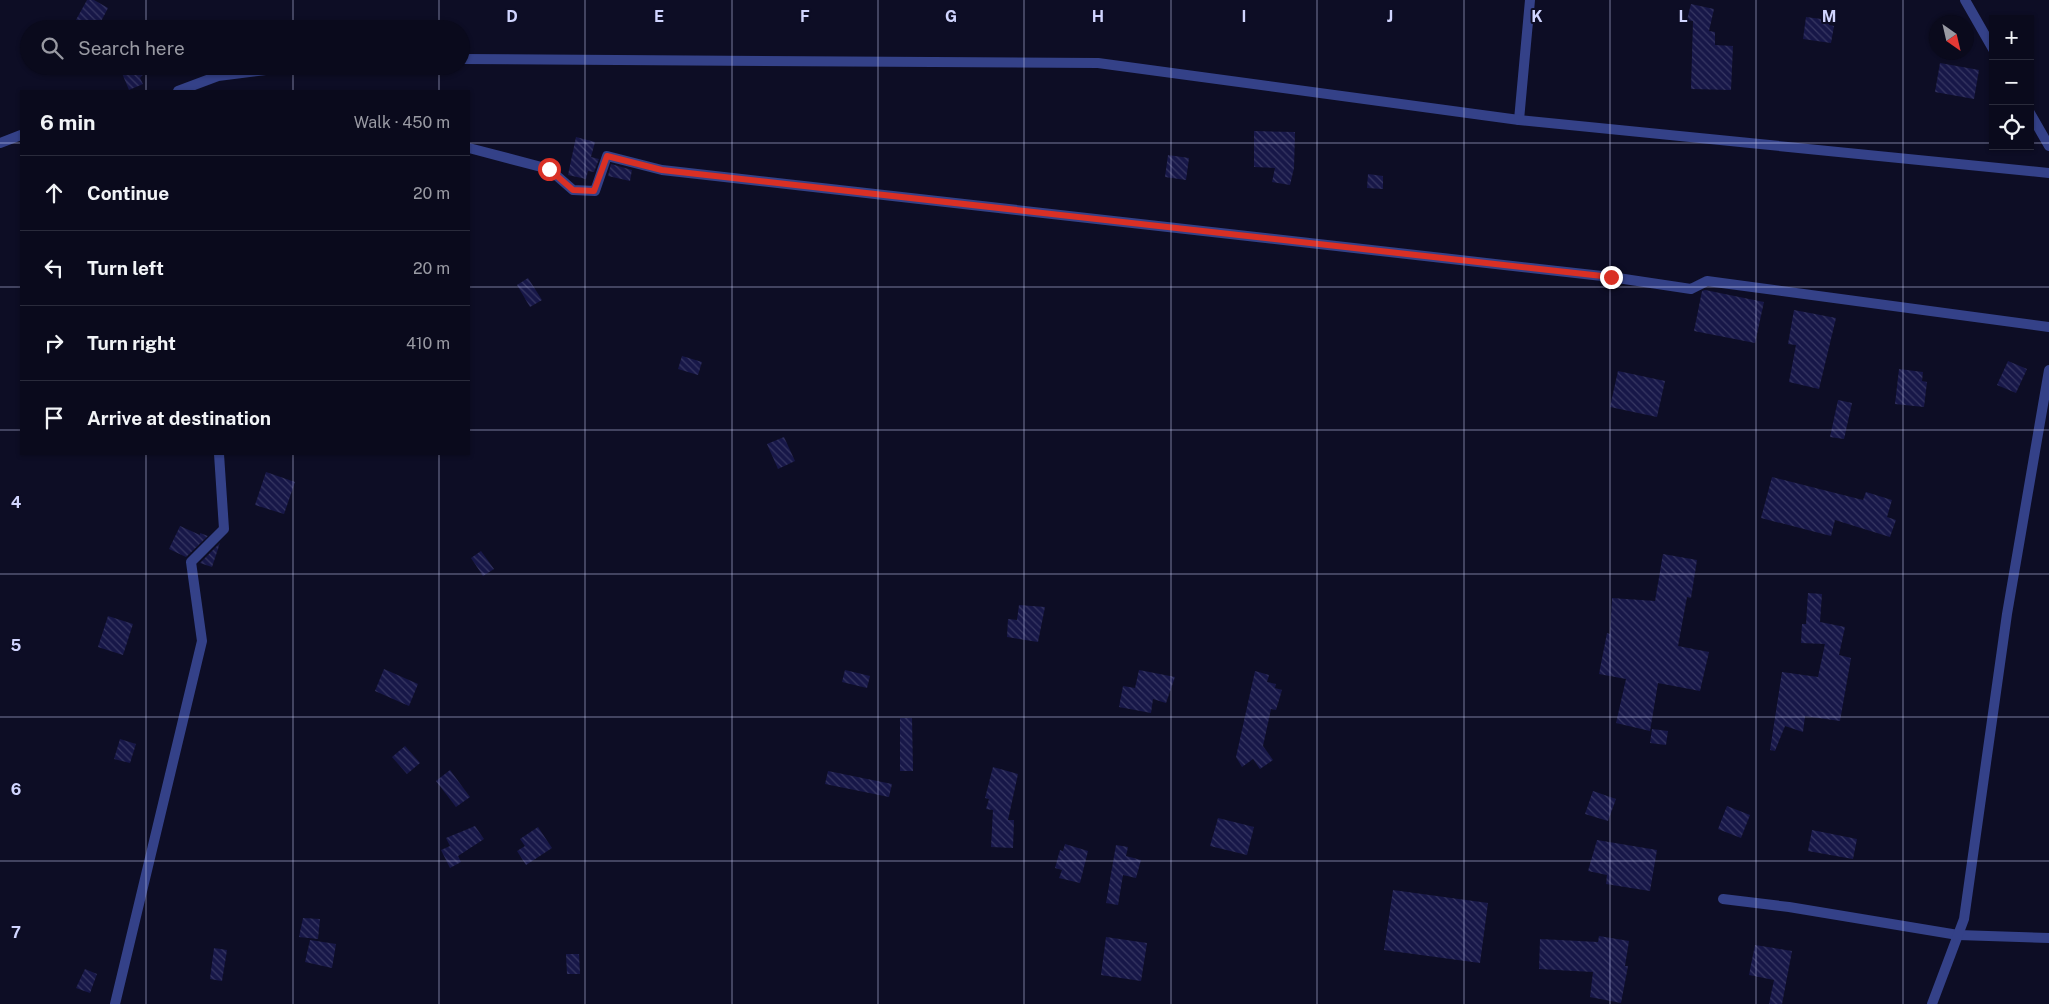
<!DOCTYPE html>
<meta charset="utf-8">
<style>
body{margin:0;font-family:"Public Sans",sans-serif;background:#181829;color:#f1f3f6}
.controls{position:absolute;right:15px;top:15px;display:grid;overflow:hidden;border-radius:0px;box-shadow:0 1px 4px #0004}
.controls button{width:45px;height:45px;display:grid;place-items:center;padding:0;border:0;border-bottom:1px solid #2a2b3b;background:#0a0a1c;color:#f1f3f6;font:25px sans-serif}
.compass{position:absolute;left:1929px;top:15px;width:45px;height:45px;border-radius:50%;background:#0a0a1c;box-shadow:0 1px 4px #0004;rotate:146deg}
.stop{position:absolute;width:15px;height:15px;margin:-11px;border:4px solid #d93025;border-radius:50%;background:#fff}
.stop.end{background:#d93025;border-color:#fff;box-shadow:0 1px 5px #0008}
.list{margin:0;padding:0;list-style:none}
h2{display:flex;justify-content:space-between;align-items:center;height:65px;margin:0;padding:0 20px;font-size:21px}
h2 small{font-size:16px;font-weight:400;color:#999aa3}
.list li{display:grid;grid-template-columns:32px 1fr auto;gap:15px;align-items:center;box-sizing:border-box;height:75px;padding:0 20px;border-top:1px solid #2a2b3b}
.list b{display:block;font-size:19px;white-space:nowrap}
.list em{font-size:16px;font-style:normal;color:#999aa3}
.icon{flex:none;width:28px;height:28px;fill:none;stroke:currentColor;stroke-width:2;stroke-linecap:round;stroke-linejoin:round}
.map{position:relative;flex:none;width:2049px;height:1004px;overflow:hidden}
.search{position:absolute;background:#0a0a1c;box-shadow:0 1px 4px #0004;left:20px;top:20px;width:450px;height:55px;display:flex;align-items:center;gap:12px;box-sizing:border-box;padding:0 18px;border-radius:28px;color:#999aa3;font-size:19px}
.panel{position:absolute;background:#0a0a1c;box-shadow:0 1px 4px #0004;left:20px;top:90px;width:450px;height:365px;border-radius:0px}
.map>svg:first-child{display:block}
.building{fill:url(#building-back-hatch)}
.lines{fill:none;stroke-linecap:round;stroke-linejoin:round}
.minor{stroke:#344188;stroke-width:10}
.tertiary{stroke:#344188;stroke-width:10}
.route{stroke:#d93025;stroke-width:6}
.grid{fill:none;stroke:#d1d5ff;stroke-width:1;stroke-opacity:0.55}
.grid-label{font-size:16px;text-anchor:middle;font-weight:bold;fill:#d1d5ff;stroke:#0d0d25;stroke-width:4;stroke-linejoin:round;paint-order:stroke}
</style>
<div class="map">
<svg width="2049" height="1004" viewBox="0 0 2049 1004">
<defs>
<pattern id="building-back-hatch" width="6" height="6" patternUnits="userSpaceOnUse" patternTransform="scale(1.25)"><rect width="6" height="6" fill="#171748"/><path d="M-1 5l2 2M0 0l6 6M5-1l2 2" fill="none" stroke="#383863"/></pattern>
</defs>
<rect width="100%" height="100%" fill="#0d0d25"/>
<g class="building">
<polygon points="87,0 94,0 108,8 97,29 71,29"/>
<polygon points="1691,4 1714,9 1709,31 1715,32 1715,45 1733,46 1731,90 1691,89 1693,21 1687,20"/>
<polygon points="1806,17 1829,20 1829,25 1834,26 1831,43 1803,39"/>
<polygon points="1940,63 1979,70 1974,99 1935,92"/>
<polygon points="119,66 151,66 140,78 143,84 129,90"/>
<polygon points="1254,131 1295,132 1294,168 1290,185 1272,182 1275,168 1254,167"/>
<polygon points="576,137 595,142 591,157 599,159 594,172 588,171 586,179 568,175"/>
<polygon points="1168,155 1189,158 1186,180 1165,177"/>
<polygon points="611,164 632,170 630,181 608,176"/>
<polygon points="1368,174 1383,176 1383,189 1367,188"/>
<polygon points="528,278 542,300 530,307 517,285"/>
<polygon points="1705,290 1764,302 1755,343 1694,331 1702,291"/>
<polygon points="1794,310 1836,318 1819,389 1789,382 1796,345 1788,344"/>
<polygon points="682,356 702,362 698,375 678,369"/>
<polygon points="2008,361 2027,369 2016,393 1997,385"/>
<polygon points="1899,369 1923,372 1922,381 1927,382 1924,407 1895,404"/>
<polygon points="1618,371 1665,381 1657,417 1610,407"/>
<polygon points="1838,400 1852,403 1844,439 1830,437"/>
<polygon points="784,437 795,461 778,469 767,444"/>
<polygon points="266,472 295,482 284,514 255,505"/>
<polygon points="1772,477 1863,500 1866,492 1892,500 1887,517 1896,520 1890,537 1835,520 1831,536 1761,518"/>
<polygon points="180,526 200,535 200,533 208,536 186,557 169,549"/>
<polygon points="220,543 212,567 200,563"/>
<polygon points="481,551 494,569 483,576 471,558"/>
<polygon points="1663,554 1697,560 1691,598 1687,597 1678,646 1709,652 1700,691 1658,683 1650,731 1616,723 1626,679 1599,674 1607,633 1610,634 1612,598 1655,601"/>
<polygon points="1808,593 1822,594 1820,622 1845,627 1839,655 1851,658 1840,721 1805,716 1803,732 1785,726 1775,751 1770,750 1782,672 1818,677 1819,672 1825,644 1801,643 1802,624 1806,624"/>
<polygon points="1019,605 1045,607 1038,642 1007,637 1008,619 1017,620"/>
<polygon points="108,616 133,624 123,655 98,647"/>
<polygon points="384,669 418,684 409,706 375,691"/>
<polygon points="845,670 870,676 867,688 842,682"/>
<polygon points="1139,670 1175,677 1166,703 1153,699 1151,713 1119,707 1123,686 1135,688"/>
<polygon points="1255,671 1269,675 1267,682 1276,684 1275,688 1282,690 1276,710 1271,709 1263,746 1273,760 1260,769 1253,759 1242,767 1236,757"/>
<polygon points="900,718 912,718 913,771 900,771"/>
<polygon points="1652,729 1668,731 1666,745 1650,743"/>
<polygon points="120,739 136,744 130,763 114,759"/>
<polygon points="405,746 420,763 407,774 392,757"/>
<polygon points="993,767 1018,774 1008,820 1014,820 1013,848 991,847 993,810 986,809 989,799 985,798"/>
<polygon points="450,770 470,797 456,807 436,781"/>
<polygon points="828,771 892,784 889,797 825,784"/>
<polygon points="1593,791 1616,799 1608,821 1585,814"/>
<polygon points="1727,806 1750,815 1741,838 1718,829"/>
<polygon points="1218,818 1254,827 1247,855 1210,846"/>
<polygon points="475,826 484,839 458,856 461,862 450,868 441,850 450,846 446,838"/>
<polygon points="538,827 552,848 526,865 517,851 525,846 520,839"/>
<polygon points="1812,830 1857,839 1853,859 1808,851"/>
<polygon points="1597,840 1657,850 1650,891 1606,884 1607,875 1588,871"/>
<polygon points="1065,844 1088,851 1080,883 1059,878 1062,870 1055,868 1060,850 1063,851"/>
<polygon points="1116,845 1128,847 1126,856 1141,860 1136,878 1123,875 1118,905 1106,903"/>
<polygon points="1393,890 1488,903 1480,963 1384,950"/>
<polygon points="303,918 320,919 318,939 299,937"/>
<polygon points="1599,936 1629,941 1625,966 1628,966 1621,1003 1590,997 1593,972 1539,969 1540,939 1598,942"/>
<polygon points="1106,937 1147,943 1141,981 1101,975"/>
<polygon points="310,940 336,944 332,968 305,962"/>
<polygon points="1755,945 1792,951 1782,1004 1769,1004 1774,980 1749,975"/>
<polygon points="214,948 227,950 222,981 210,979"/>
<polygon points="566,954 579,954 580,974 567,974"/>
<polygon points="85,969 97,974 90,993 76,988"/>
</g>
<g class="lines">
<g class="minor">
<polyline points="1965,0 1993,49"/>
<polyline points="2030,113 2049,146"/>
<polyline points="1519,120 1530,0"/>
<polyline points="469,148 549,169 573,190 595,191 607,156 662,170 1611,277 1691,289 1707,281 2049,327"/>
<polyline points="1723,899 1789,907 1958,935 2049,938"/>
<polyline points="115,1004 202,641 191,562 224,529 219,454"/>
<polyline points="1932,1004 1964,919 2007,614 2049,370"/>
</g>
<g class="tertiary">
<polyline points="461,59 1098,63 1519,120 2049,173"/>
<polyline points="178,91 218,76 298,66"/>
<polyline points="0,143 21,135"/>
</g>
</g>
<g class="lines">
<polyline class="route" points="549,169 573,190 594,191 607,156 662,170 1611,277"/>
</g>
<path class="grid" d="M146 0V29M293 0V29M439 0V29M585 0V1004M732 0V1004M878 0V1004M1024 0V1004M1171 0V1004M1317 0V1004M1464 0V1004M1610 0V1004M1756 0V1004M1903 0V1004M146 66V91M293 66V91M439 66V91M0 143H21M469 143H1993M2030 143H2049M0 287H21M469 287H2049M0 430H21M469 430H2049M146 454V1004M293 454V1004M439 454V1004M0 574H2049M0 717H2049M0 861H2049"/>
<g class="grid-label">
<text x="512" y="22">D</text>
<text x="659" y="22">E</text>
<text x="805" y="22">F</text>
<text x="951" y="22">G</text>
<text x="1098" y="22">H</text>
<text x="1244" y="22">I</text>
<text x="1390" y="22">J</text>
<text x="1537" y="22">K</text>
<text x="1683" y="22">L</text>
<text x="1829" y="22">M</text>
<text x="16" y="508">4</text>
<text x="16" y="651">5</text>
<text x="16" y="795">6</text>
<text x="16" y="938">7</text>
</g>
</svg>
<div class="controls">
<button>+</button>
<button>−</button>
<button><svg class="icon" aria-label="locate" viewBox="0 0 24 24"><circle cx="12" cy="12" r="6"/><path d="M12 2v4M12 18v4M2 12h4M18 12h4"/></svg></button>
</div>
<svg class="compass" viewBox="-18 -18 36 36"><path d="M0-13l5 13h-10z" fill="#e53935"/><path d="M0 13l5-13h-10z" fill="#999aa3"/></svg>
<div class="stop" style="left:549px;top:169px"></div>
<div class="stop end" style="left:1611px;top:277px"></div>
<div class="search"><svg class="icon" aria-label="search" viewBox="0 0 24 24"><circle cx="10" cy="10" r="6"/><path d="M15 15l6 6"/></svg>Search here</div>
<section class="panel">
<h2>6 min<small>Walk · 450 m</small></h2>
<ul class="list">
<li><svg class="icon" aria-label="ahead" viewBox="0 0 24 24"><path d="M12 20V5M6 11l6-6 6 6"/></svg><div><b>Continue</b></div><em>20 m</em></li>
<li><svg class="icon" aria-label="left" viewBox="0 0 24 24"><path d="M17 20v-9H6M10 6l-5 5 5 5"/></svg><div><b>Turn left</b></div><em>20 m</em></li>
<li><svg class="icon" aria-label="right" viewBox="0 0 24 24"><path d="M7 20v-9h11M14 6l5 5-5 5"/></svg><div><b>Turn right</b></div><em>410 m</em></li>
<li><svg class="icon" aria-label="arrive" viewBox="0 0 24 24"><path d="M6 21V4h12l-3 4 3 4H6"/></svg><div><b>Arrive at destination</b></div></li>
</ul>
</section>
</div>
